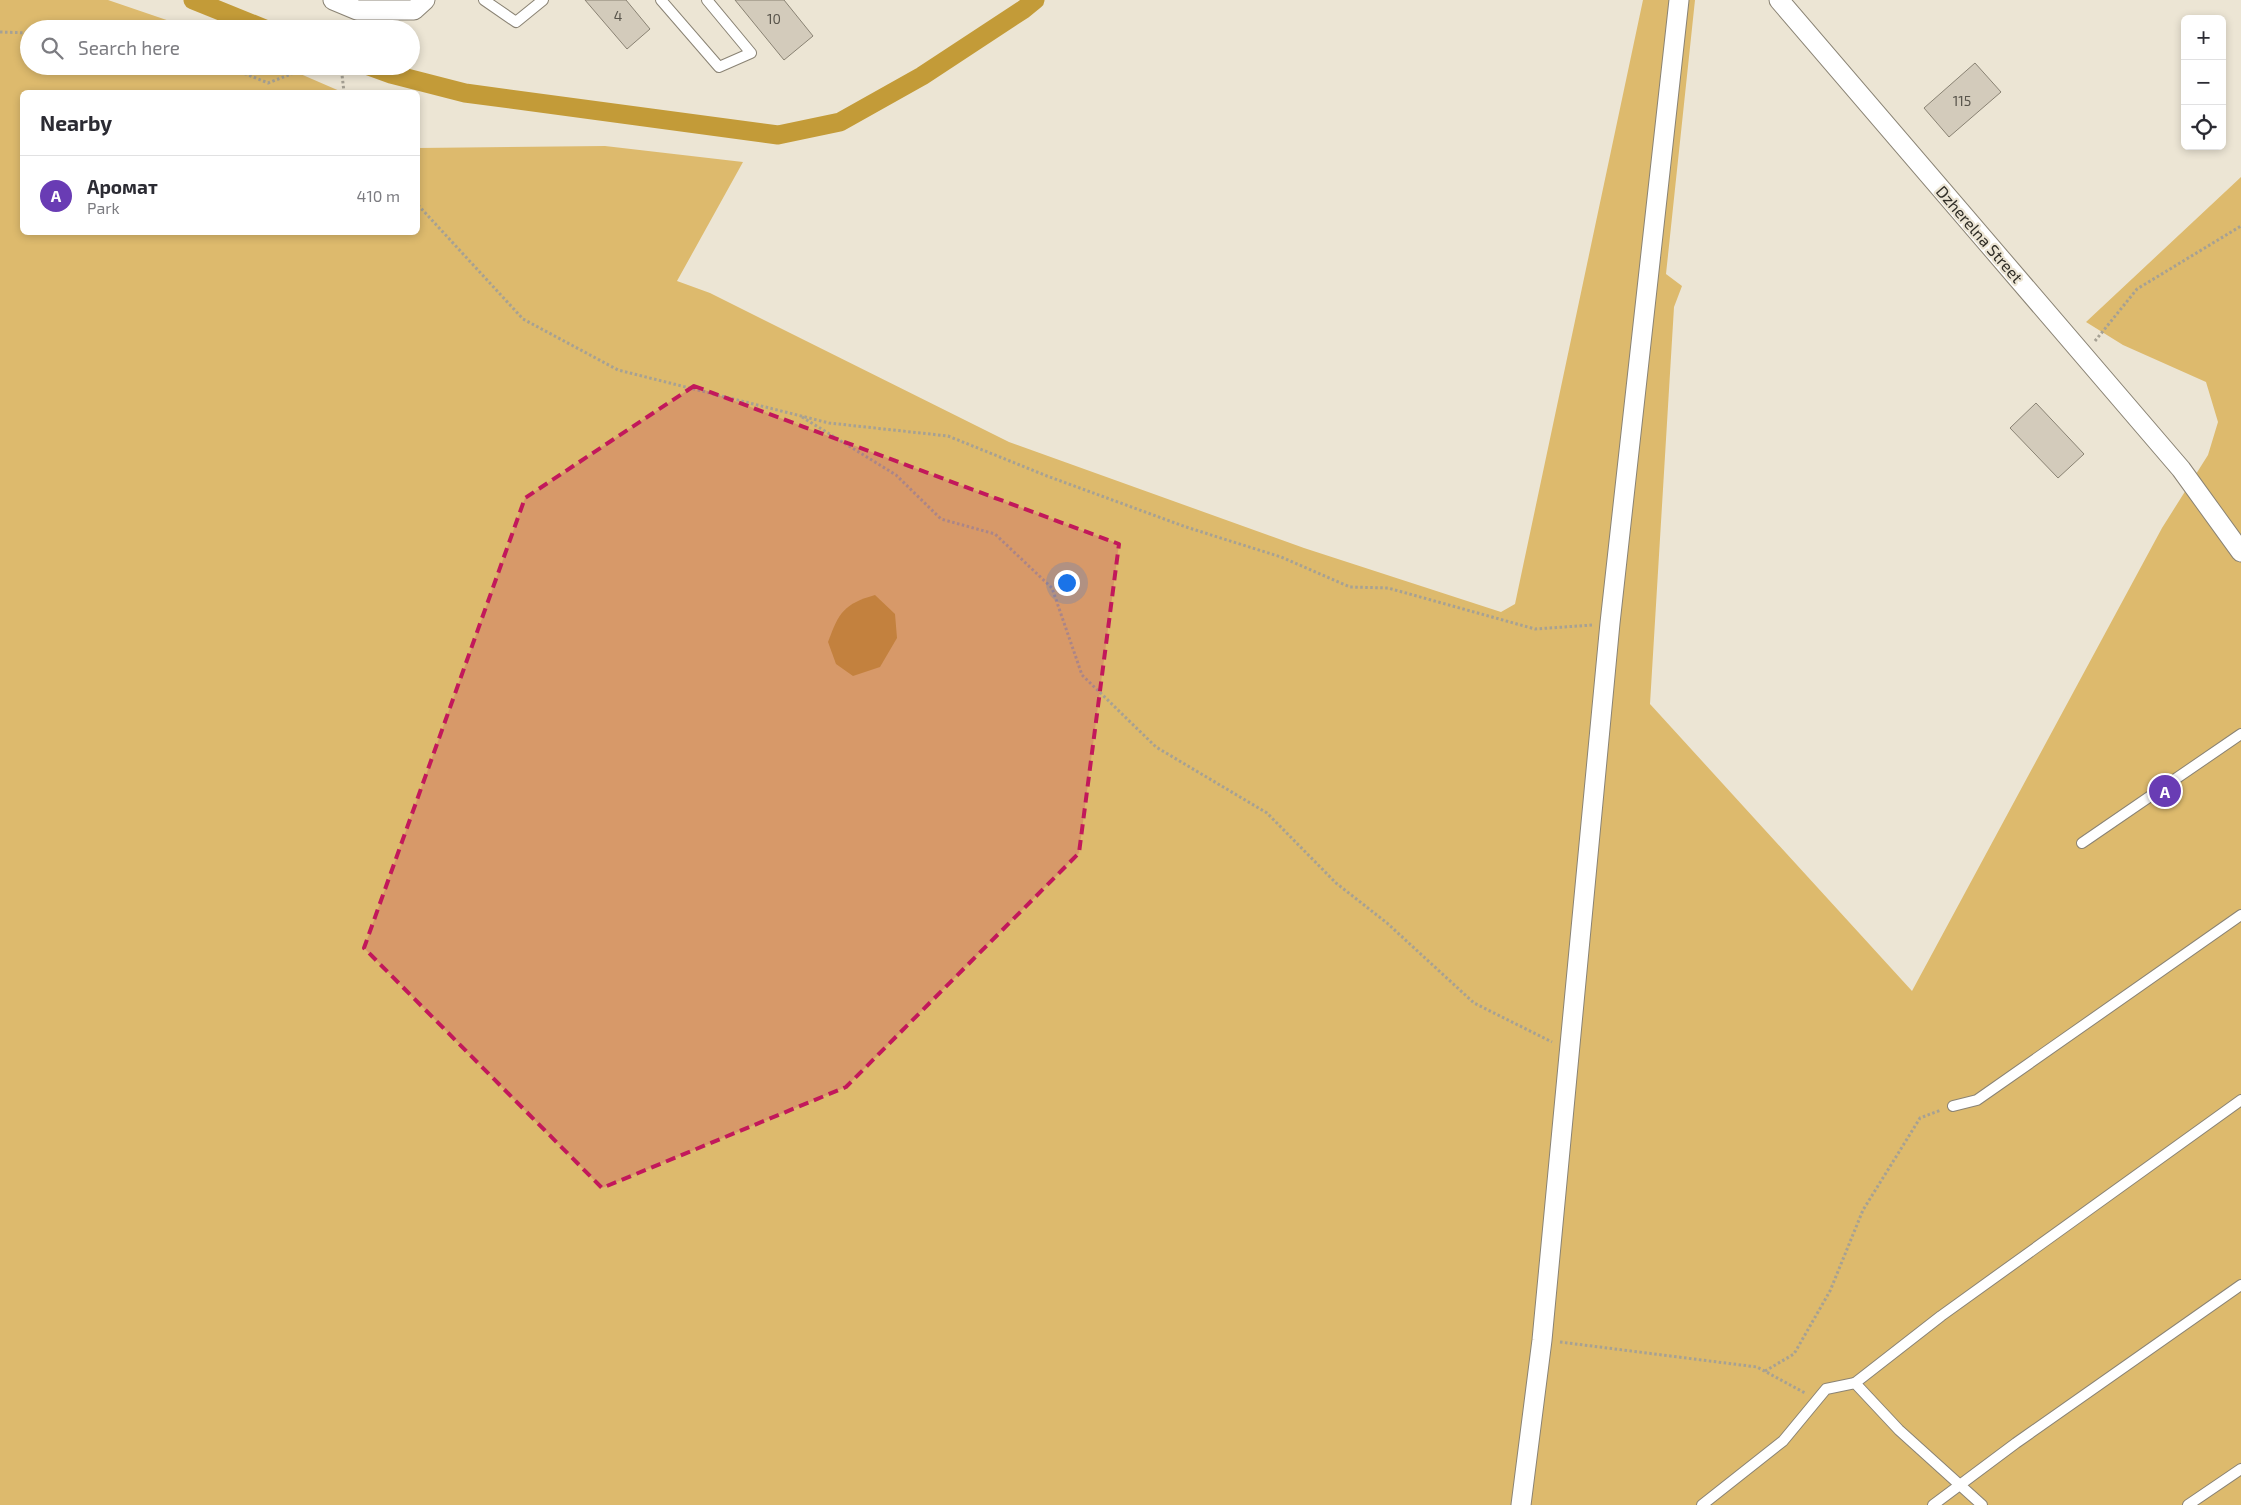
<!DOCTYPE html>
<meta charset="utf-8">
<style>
body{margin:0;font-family:"Exo 2",sans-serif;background:#f7f7f7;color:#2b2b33}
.controls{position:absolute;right:15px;top:15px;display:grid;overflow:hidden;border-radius:8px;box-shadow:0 2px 8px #0003}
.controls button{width:45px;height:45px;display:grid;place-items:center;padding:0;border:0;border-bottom:1px solid #e1e1e2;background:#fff;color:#2b2b33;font:25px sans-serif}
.you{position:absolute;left:1066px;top:582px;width:18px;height:18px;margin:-12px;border:4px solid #fff;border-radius:50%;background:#1a73e8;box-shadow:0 0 0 8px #1a73e833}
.badge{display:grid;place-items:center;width:32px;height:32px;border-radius:50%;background:#693cb4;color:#fff;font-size:16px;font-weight:700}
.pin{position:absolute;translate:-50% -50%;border:2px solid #fff;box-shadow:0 1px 5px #0006}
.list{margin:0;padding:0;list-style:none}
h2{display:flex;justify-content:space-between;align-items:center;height:65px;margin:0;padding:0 20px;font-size:21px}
h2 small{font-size:16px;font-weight:400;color:#7c7c81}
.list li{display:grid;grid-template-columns:32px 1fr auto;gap:15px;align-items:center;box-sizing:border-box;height:80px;padding:0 20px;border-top:1px solid #e1e1e2}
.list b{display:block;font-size:19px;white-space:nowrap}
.list p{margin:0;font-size:16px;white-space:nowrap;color:#7c7c81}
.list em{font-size:16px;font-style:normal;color:#7c7c81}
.icon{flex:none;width:28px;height:28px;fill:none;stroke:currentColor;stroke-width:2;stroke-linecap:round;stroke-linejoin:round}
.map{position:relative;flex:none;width:2241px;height:1505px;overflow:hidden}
.search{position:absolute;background:#fff;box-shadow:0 2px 8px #0003;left:20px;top:20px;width:400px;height:55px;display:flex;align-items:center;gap:12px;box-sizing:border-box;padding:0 18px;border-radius:28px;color:#7c7c81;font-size:19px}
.panel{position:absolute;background:#fff;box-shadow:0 2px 8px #0003;left:20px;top:90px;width:400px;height:145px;border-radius:8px}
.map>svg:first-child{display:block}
.green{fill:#ddba6d}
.water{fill:#c39b38}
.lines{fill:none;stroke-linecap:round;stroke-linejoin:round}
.canal{stroke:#c39b38;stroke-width:19}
.building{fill:#d3cbbb;stroke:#898273}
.service-casing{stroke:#8a8374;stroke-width:12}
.minor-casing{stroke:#8a8374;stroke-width:21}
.path{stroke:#a6a194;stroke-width:3;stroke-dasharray:2.5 2.5;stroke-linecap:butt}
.service{stroke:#fff;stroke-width:10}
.minor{stroke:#fff;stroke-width:19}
.marked{fill:#c2185b;fill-opacity:0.2;stroke:#c2185b;stroke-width:4;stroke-dasharray:10 6;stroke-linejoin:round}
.labels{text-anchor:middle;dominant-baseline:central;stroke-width:4.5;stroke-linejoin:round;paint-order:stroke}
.number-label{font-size:14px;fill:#58544b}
.street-label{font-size:16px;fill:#2f2d26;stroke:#ece5d4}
</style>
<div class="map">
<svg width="2241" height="1505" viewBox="0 0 2241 1505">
<rect width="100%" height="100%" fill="#ece5d4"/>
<polygon class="green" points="0,0 108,0 193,29 29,29 29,66 282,66 342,92 22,92 22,232 418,232 418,148 605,146 743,162 677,281 710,293 1009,442 1304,548 1501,612 1515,604 1643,0 1695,0 1666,274 1682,286 1674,307 1650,704 1912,991 2162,528 2208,455 2218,422 2206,382 2123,345 2086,322 2241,177 2241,1505 0,1505"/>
<path class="water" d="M875 595 895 614 897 638 880 667 853 676 836 664 828 642C839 612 844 604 875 595Z"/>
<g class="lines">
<g class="canal">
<polyline points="193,0 265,29"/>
<polyline points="369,66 391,74 465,93 778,135 840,122 922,76 1024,9 1035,0"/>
</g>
</g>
<g class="building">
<polygon points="585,0 626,0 650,29 627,49"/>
<polygon points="735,0 784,0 813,36 784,60"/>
<polygon points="1975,63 2001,92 1949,137 1924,108"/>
<polygon points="2036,403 2084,454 2058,478 2010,428"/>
</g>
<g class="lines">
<g class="service-casing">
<g id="service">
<polyline points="484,0 516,22 543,0"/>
<polyline points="661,0 719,67 751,53 707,0"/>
<polyline points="2082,843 2241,734"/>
<polyline points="1953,1106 1977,1100 2241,915"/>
<polyline points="1855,1383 1941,1316 2241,1100"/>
<polyline points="1702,1505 1783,1441 1826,1389 1855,1383 1899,1430 1982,1505"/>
<polyline points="1933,1505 2016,1443 2241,1285"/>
<polyline points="2188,1505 2241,1469"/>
</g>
</g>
<g class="minor-casing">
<g id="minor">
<polyline points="333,0 357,10 414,10 425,0"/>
<polyline points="1779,0 2181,469 2241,552"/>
<polyline points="1521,1505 1542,1340 1610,623 1679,0"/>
</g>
</g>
<g class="path">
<polyline points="334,21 336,29"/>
<polyline points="0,32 29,33"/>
<polyline points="226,66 268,83 312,66"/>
<polyline points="341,66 344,92"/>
<polyline points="418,205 523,319 618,370 829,423 948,436 1047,476 1186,527 1281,557 1350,587 1388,588 1535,629 1593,625"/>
<polyline points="2095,341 2137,289 2241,226"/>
<polyline points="802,417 896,475 941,519 995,534 1052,588 1082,675 1156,747 1267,813 1336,883 1387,923 1474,1003 1552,1042"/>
<polyline points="1560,1342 1757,1367 1805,1393"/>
<polyline points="1765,1371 1794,1354 1830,1291 1863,1210 1920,1118 1941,1110"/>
</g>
<use href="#service" class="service"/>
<use href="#minor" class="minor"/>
</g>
<path class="marked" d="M694 386 1119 544 1079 853 846 1087 602 1188 364 948 525 498Z"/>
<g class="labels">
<g class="number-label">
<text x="618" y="15">4</text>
<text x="774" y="18">10</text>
<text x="1962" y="100">115</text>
</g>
<g class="street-label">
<text transform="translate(1980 234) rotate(49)">Dzherelna Street</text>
</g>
</g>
</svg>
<div class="controls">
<button>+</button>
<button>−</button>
<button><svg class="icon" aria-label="locate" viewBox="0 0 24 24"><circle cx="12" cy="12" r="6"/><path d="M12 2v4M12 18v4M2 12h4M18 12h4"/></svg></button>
</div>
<div class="you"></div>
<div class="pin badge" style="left:2165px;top:791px">A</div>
<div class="search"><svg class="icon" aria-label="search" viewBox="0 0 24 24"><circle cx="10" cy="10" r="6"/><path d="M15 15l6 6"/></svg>Search here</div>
<section class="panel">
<h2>Nearby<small></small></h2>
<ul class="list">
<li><span class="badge">A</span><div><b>Аромат</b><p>Park</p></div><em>410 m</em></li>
</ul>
</section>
</div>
